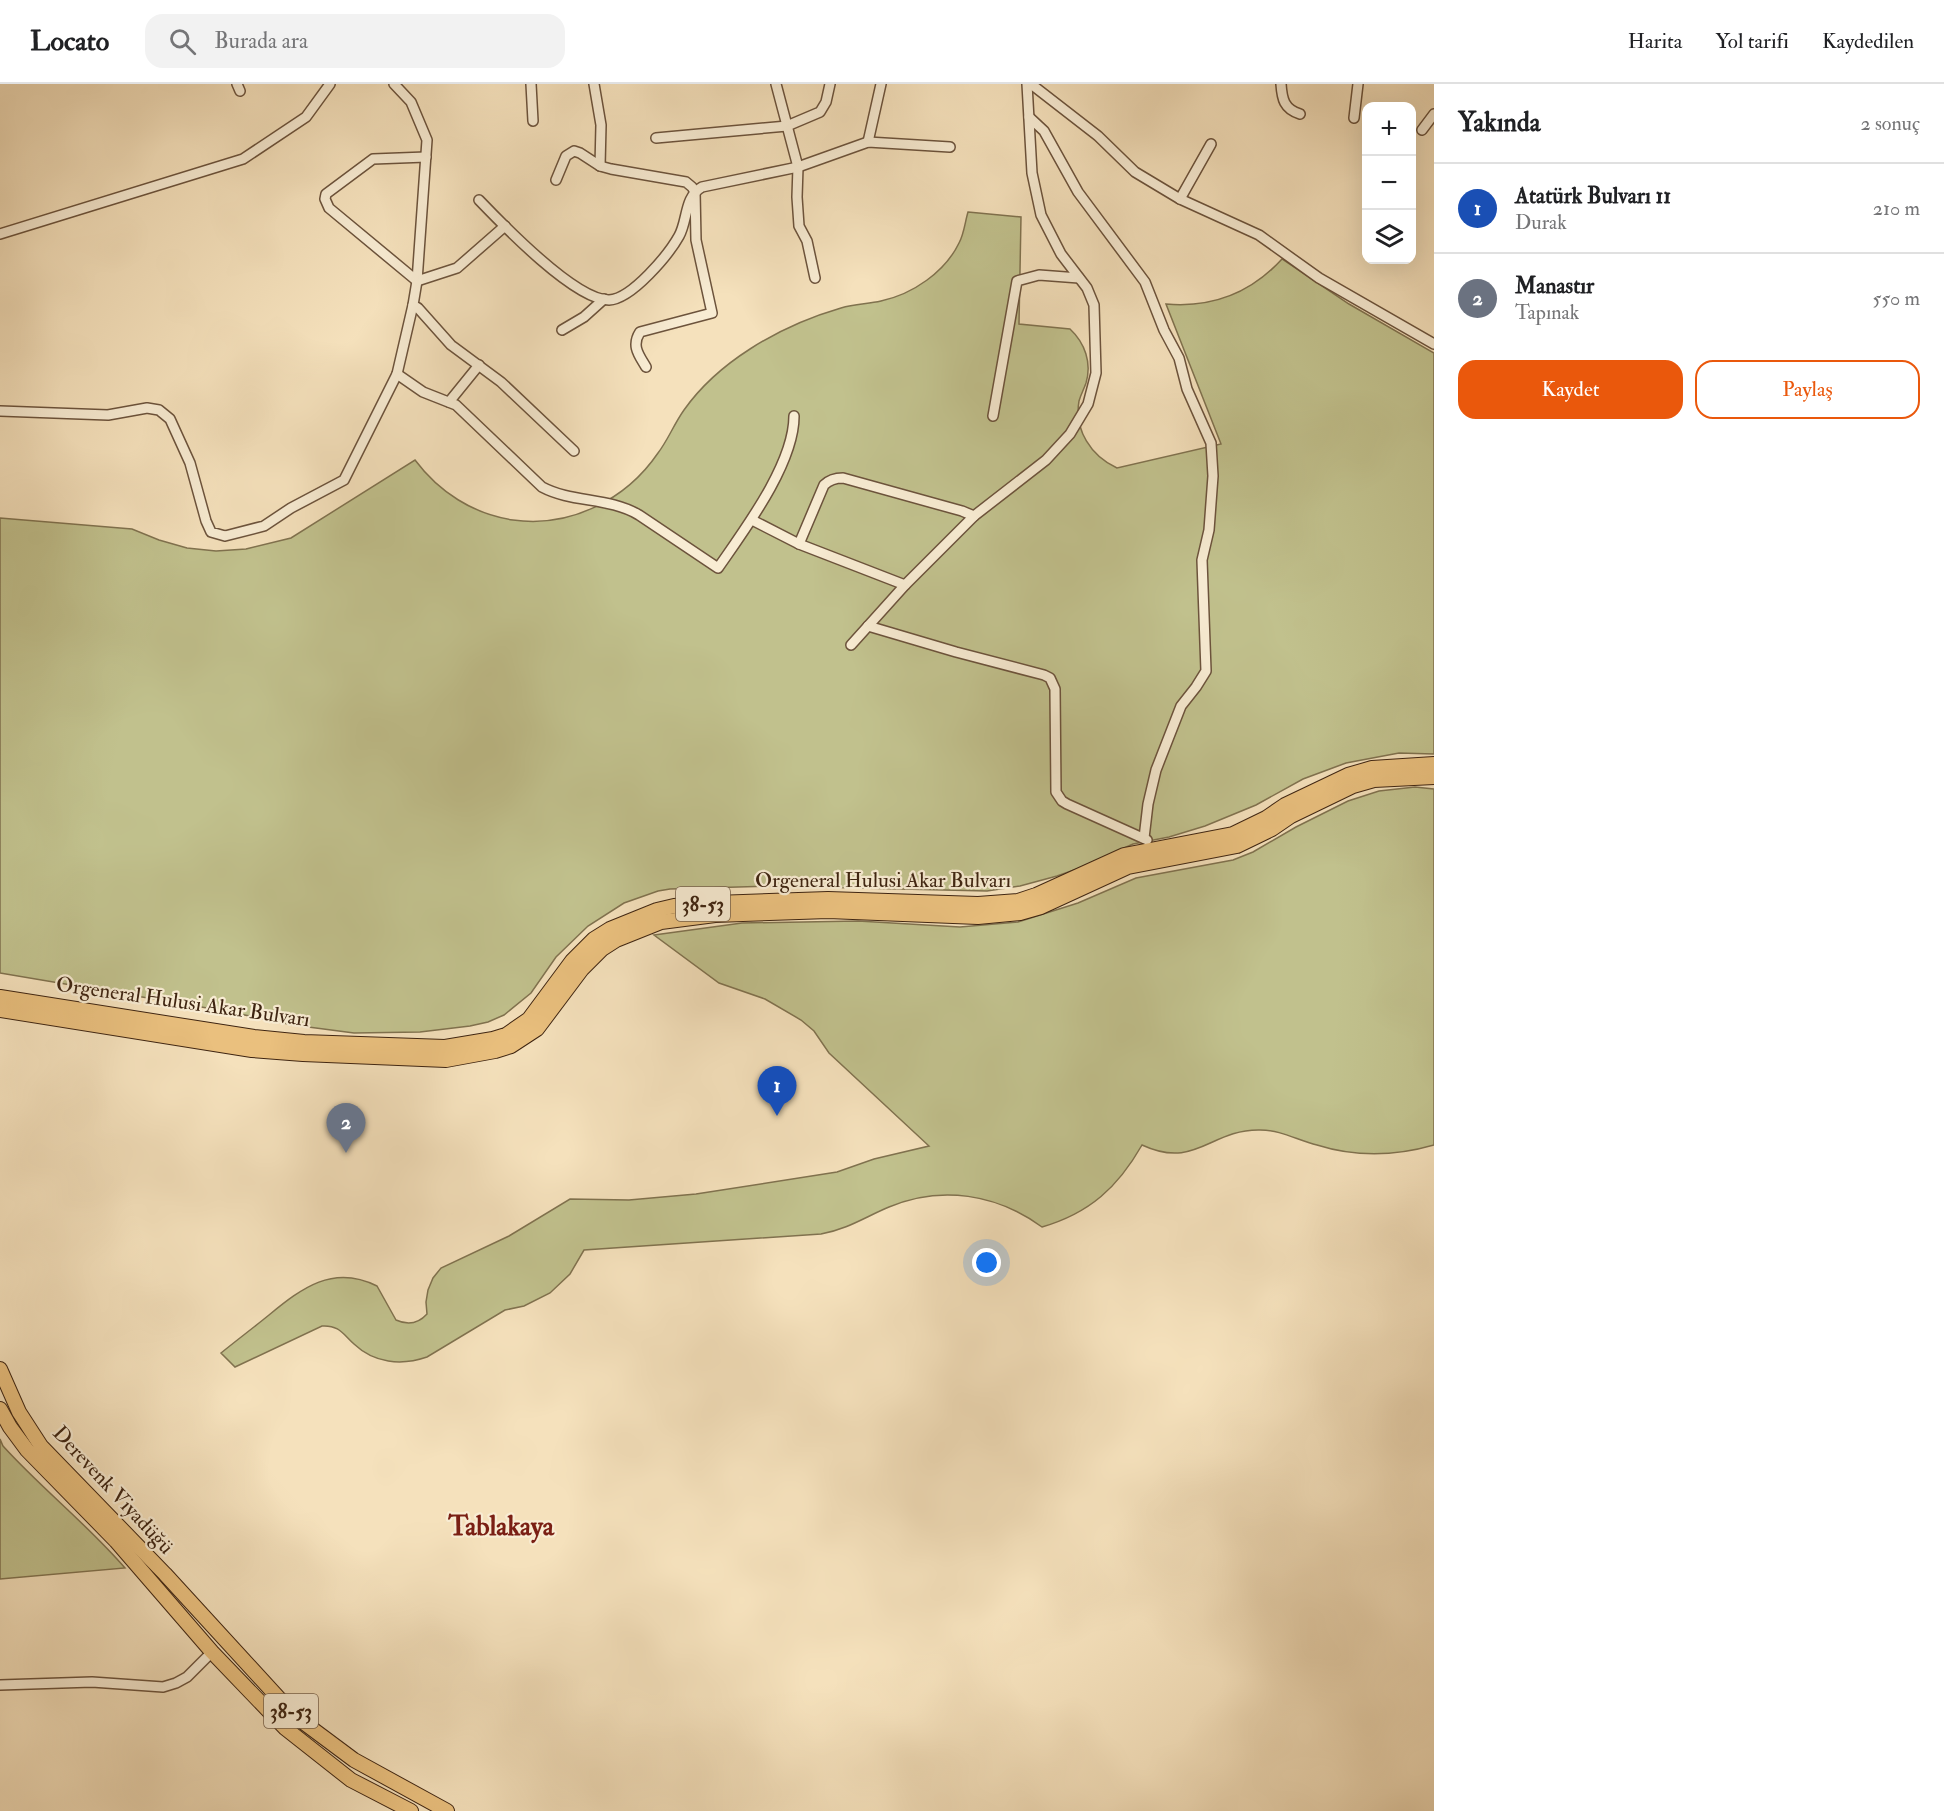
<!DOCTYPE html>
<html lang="tr">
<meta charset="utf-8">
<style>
body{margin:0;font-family:"IM FELL Double Pica",serif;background:#f2f2f2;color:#202124}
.controls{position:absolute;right:18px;top:18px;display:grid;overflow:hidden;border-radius:12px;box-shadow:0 6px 24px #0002}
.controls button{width:54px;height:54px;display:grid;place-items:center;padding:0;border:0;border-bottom:2px solid #e0e0e0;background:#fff;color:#202124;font:30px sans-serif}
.you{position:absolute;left:987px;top:1179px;width:21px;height:21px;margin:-15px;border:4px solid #fff;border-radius:50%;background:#1a73e8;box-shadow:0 0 0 9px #1a73e833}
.badge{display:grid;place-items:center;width:39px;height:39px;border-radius:50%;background:#ea580c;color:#fff;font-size:20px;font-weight:700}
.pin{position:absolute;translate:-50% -50px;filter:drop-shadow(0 2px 3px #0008)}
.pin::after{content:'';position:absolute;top:32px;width:21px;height:18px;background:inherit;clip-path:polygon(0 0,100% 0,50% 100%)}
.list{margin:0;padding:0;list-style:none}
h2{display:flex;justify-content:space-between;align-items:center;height:78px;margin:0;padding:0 24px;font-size:26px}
h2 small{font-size:20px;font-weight:400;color:#757577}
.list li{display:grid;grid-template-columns:39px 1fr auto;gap:18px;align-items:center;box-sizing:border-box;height:90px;padding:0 24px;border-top:2px solid #e0e0e0}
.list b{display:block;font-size:22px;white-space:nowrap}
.list p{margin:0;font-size:20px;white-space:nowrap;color:#757577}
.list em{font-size:20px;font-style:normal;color:#757577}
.actions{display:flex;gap:12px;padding:18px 24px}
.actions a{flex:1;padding:14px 0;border:2px solid #ea580c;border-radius:18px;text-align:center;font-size:21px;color:#ea580c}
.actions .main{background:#ea580c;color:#fff}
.icon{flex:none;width:33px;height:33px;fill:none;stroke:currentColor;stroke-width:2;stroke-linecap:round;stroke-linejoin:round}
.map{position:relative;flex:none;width:1434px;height:1727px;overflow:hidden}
header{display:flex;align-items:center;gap:36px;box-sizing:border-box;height:84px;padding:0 30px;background:#fff;border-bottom:2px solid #e0e0e0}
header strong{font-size:28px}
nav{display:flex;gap:33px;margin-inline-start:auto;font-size:21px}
.search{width:420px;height:54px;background:#f2f2f2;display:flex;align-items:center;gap:15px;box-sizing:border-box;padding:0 21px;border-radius:18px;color:#757577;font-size:22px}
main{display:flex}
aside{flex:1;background:#fff}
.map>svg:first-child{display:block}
.green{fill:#c1c18d;stroke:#80724f;stroke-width:1.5}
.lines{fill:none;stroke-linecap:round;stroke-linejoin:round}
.street-casing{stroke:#6c533c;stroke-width:12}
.primary-casing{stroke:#3e2411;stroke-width:16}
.street{stroke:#f8ecd3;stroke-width:9}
.primary{stroke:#eac07e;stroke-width:14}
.labels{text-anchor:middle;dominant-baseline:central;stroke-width:4.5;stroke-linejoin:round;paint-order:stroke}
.shield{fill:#f8ecd3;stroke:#76604b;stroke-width:1.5}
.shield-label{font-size:20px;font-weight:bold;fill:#3e2411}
.street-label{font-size:21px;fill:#3e2411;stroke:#f8ecd3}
.district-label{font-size:27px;font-weight:bold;fill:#7a1f14;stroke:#f8ecd3}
</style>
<header>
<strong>Locato</strong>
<div class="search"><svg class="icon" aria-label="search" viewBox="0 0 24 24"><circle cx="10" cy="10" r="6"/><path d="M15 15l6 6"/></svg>Burada ara</div>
<nav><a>Harita</a><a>Yol tarifi</a><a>Kaydedilen</a></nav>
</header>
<main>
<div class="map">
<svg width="1434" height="1727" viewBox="0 0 1434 1727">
<rect width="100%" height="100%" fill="#f5e1bc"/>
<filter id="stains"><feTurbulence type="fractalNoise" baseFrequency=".00333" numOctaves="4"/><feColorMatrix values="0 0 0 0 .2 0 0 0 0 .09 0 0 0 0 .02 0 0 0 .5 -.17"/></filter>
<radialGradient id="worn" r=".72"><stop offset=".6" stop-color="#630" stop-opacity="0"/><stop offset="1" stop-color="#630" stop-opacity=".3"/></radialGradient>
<g class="green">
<path d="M968 128 1021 133 1019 240 1070 245C1085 259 1092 279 1086 299 1084 305 1081 310 1079 317 1074 346 1091 372 1117 384L1221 360 1166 220C1212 224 1251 209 1282 175L1349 220 1434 269V670L1399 669 1346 679 1303 695 1256 721 1205 742 1169 753 1133 760 1077 785 1057 792 1020 802 987 807 771 802 670 805 658 807 624 819 588 842 556 873 531 909 504 931 488 938 470 942 420 948 354 949 293 941 225 927 0 889V434L132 445 159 456 187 464 216 467 246 465 291 454 415 376C439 408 473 430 513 436 570 444 626 416 658 369 668 356 674 340 684 326 701 302 725 281 750 265 778 247 810 233 841 224 855 220 868 220 881 217 913 210 945 188 959 159 964 150 965 138 968 128Z"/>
<path d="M1415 703 1434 705V1061C1396 1072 1355 1073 1317 1061 1297 1056 1281 1046 1260 1046 1210 1045 1196 1086 1142 1061 1118 1103 1090 1129 1042 1143 997 1110 941 1101 889 1123 865 1133 848 1145 821 1150L584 1166 570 1190 550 1209 524 1222 505 1226 427 1273C401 1282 374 1279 354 1260 343 1250 339 1241 322 1242L235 1283 221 1269C237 1256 253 1244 269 1231 302 1204 333 1180 377 1202L396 1236C407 1241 418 1240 427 1230L426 1218 428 1206 433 1194 441 1184 509 1152 570 1115 629 1116 696 1110 837 1088 874 1075 929 1062 829 969 814 947 801 936 765 915 719 899 654 851 742 839 858 837 960 843 1018 838 1078 819 1136 794 1233 776 1253 768 1296 743 1348 717 1379 707Z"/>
<path d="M0 1355 3 1362C42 1405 87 1440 125 1484L0 1495Z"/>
</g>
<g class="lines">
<g class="street-casing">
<g id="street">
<polyline points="237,0 240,7"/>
<polyline points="394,0 411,18 427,56 417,197 413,221 418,224 451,261 501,298 574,367"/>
<polyline points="531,0 533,37"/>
<polyline points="594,0 601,41 600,82"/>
<polyline points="776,0 798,83 797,113 799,142 807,157 815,194"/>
<polyline points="1031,0 1098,52 1135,88 1180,115 1259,151 1319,194 1434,260"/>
<path d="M1281 0C1282 15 1284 25 1300 30"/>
<polyline points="1029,33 1044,47 1078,108 1145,198 1164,246 1179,274 1187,305 1211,359 1213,392 1209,446 1202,476 1206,587 1196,603 1181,622 1156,686 1148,720 1144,754"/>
<polyline points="1354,34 1358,0"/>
<polyline points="1422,46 1434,30"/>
<polyline points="656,54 787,42 820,28 826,18 830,0"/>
<polyline points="868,58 881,0"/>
<polyline points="426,73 373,75 326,110 325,115 329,124 417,197 457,184 505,142"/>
<path d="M556 96 566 72 574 67 580 69 600 82 611 85 686 98 692 103 695 108 696 156 712 229 640 248C631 262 639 271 646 283"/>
<polyline points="1180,115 1211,60"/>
<path d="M479 116C503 141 575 216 609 216 632 215 669 170 679 152 688 136 684 113 702 103L798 83 868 58 950 63"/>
<polyline points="0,150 243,75 306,33 330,0"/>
<polyline points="562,246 584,233 604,215"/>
<polyline points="397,290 413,221"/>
<polyline points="449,318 479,281"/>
<path d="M0 327 108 331 147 324 159 326 170 335 190 379 206 437 211 448 225 452 264 442 291 424 344 396 397 290 423 308 456 321 542 403C572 419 609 413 639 431L718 484C745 445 794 380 794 332"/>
<polyline points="993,332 1017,197 1039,191 1079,194"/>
<polyline points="752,436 799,460 905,501"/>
<path d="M799 460 824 401C829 396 835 394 843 394L962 427 974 432"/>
<polyline points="868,542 956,568 1044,591 1050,594 1055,605 1056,708 1062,717 1067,720 1147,756"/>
<polyline points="851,561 905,501 974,432 1046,376 1070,350 1088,320 1096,289 1094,221 1087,204 1061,170 1041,131 1032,89 1027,0"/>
<polyline points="0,1601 92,1598 163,1603 176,1599 187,1593 212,1568"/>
</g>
</g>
<g class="primary-casing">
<g id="primary">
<polyline points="0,913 254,953 304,958 445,963 493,955 506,951 529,935 572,877 594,855 610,845 657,826 674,822 715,819 828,815 978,820 1018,817 1036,811 1124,771 1233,750 1266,734 1285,721 1348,691 1372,684 1434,680"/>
<polyline points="0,926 252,966 303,970 446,976 495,967 511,962 537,945 582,885 602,865 616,856 661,838 715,831 828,827 978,833 1020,829 1041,823 1128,783 1237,762 1272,745 1291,732 1353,702 1374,696 1434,693"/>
<polyline points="0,1285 19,1328 41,1362 165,1490 295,1632 354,1676 447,1727"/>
<polyline points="0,1325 10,1343 27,1366 116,1457 212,1568 285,1644 351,1696 411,1727"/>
</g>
</g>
<use href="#street" class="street"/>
<use href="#primary" class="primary"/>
</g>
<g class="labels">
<g class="shield">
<rect x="676" y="803" width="54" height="34" rx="4.5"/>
<rect x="264" y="1610" width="54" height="34" rx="4.5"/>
</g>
<g class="shield-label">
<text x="703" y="820">38-53</text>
<text x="291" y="1627">38-53</text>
</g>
<g class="street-label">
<text x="883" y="796">Orgeneral Hulusi Akar Bulvarı</text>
<text transform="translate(183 918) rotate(8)">Orgeneral Hulusi Akar Bulvarı</text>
<text transform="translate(113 1406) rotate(47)">Derevenk Viyadüğü</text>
</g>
<g class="district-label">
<text x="501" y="1442">Tablakaya</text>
</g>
</g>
<rect width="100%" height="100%" filter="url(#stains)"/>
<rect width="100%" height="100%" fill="url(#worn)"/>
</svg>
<div class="controls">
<button>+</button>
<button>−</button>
<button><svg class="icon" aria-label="layers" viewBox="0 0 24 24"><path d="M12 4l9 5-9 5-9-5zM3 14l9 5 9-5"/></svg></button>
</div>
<div class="you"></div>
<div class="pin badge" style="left:777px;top:1032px;background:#1a4fb4">1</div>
<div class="pin badge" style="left:346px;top:1069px;background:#6b7280">2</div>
</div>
<aside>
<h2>Yakında<small>2 sonuç</small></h2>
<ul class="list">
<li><span class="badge" style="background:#1a4fb4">1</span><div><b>Atatürk Bulvarı 11</b><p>Durak</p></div><em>210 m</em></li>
<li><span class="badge" style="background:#6b7280">2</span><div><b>Manastır</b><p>Tapınak</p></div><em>550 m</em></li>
</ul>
<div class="actions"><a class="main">Kaydet</a><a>Paylaş</a></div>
</aside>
</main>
